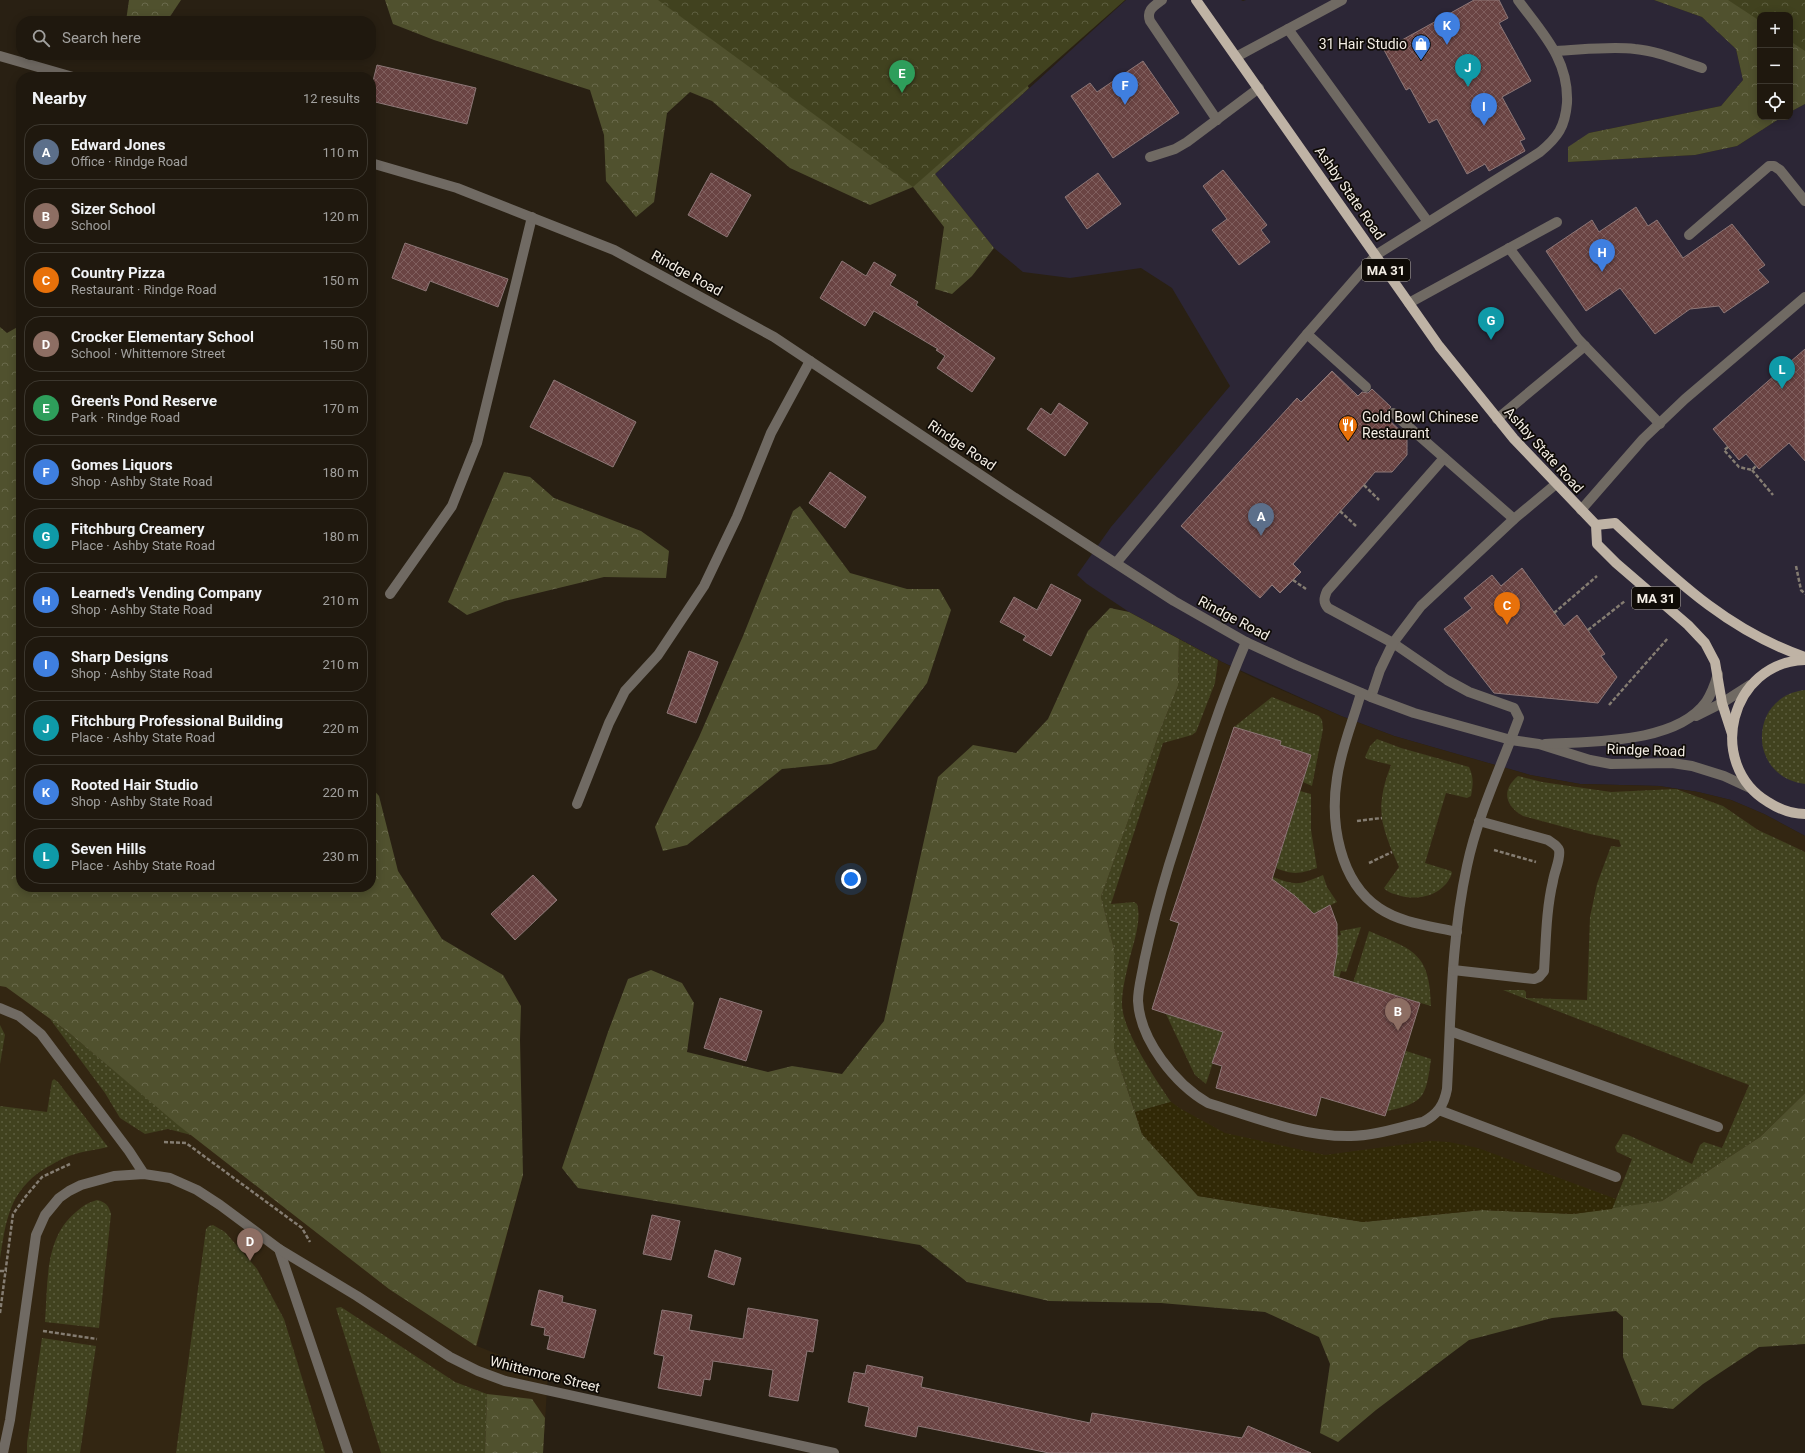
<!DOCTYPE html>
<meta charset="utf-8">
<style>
body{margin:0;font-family:Roboto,sans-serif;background:#2c251c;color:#f1f3f6}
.controls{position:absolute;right:12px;top:12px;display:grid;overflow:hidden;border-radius:8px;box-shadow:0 2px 10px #0003}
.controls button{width:36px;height:36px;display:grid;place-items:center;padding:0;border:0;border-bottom:1px solid #3c372e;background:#1f180e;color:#f1f3f6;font:20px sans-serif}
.you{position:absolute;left:851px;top:879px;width:14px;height:14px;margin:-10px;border:3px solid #fff;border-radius:50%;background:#1a73e8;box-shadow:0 0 0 6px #1a73e833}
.badge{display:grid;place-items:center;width:26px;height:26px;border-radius:50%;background:#0f766e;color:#fff;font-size:13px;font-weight:700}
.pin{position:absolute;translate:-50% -33px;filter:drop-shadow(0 1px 2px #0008)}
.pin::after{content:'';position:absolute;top:21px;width:14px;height:12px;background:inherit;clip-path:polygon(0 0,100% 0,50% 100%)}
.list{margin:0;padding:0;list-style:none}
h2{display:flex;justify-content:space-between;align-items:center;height:52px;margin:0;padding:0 16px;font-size:17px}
h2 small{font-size:13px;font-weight:400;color:#a1a09e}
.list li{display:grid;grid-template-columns:26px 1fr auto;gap:12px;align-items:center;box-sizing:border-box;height:56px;margin:0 8px 8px;padding:0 8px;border:1px solid #3c372e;border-radius:16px}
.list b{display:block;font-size:15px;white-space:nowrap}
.list p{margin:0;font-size:13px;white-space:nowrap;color:#a1a09e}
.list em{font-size:13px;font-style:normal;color:#a1a09e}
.icon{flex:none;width:22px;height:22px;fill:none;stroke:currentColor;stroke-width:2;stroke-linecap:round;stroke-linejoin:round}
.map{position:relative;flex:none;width:1805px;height:1453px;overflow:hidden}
.search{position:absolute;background:#1f180e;box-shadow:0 2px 10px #0003;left:16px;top:16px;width:360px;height:44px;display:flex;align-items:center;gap:10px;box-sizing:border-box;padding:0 14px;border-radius:16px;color:#a1a09e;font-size:15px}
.panel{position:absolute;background:#1f180e;box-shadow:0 2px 10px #0003;left:16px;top:72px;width:360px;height:820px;border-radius:16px}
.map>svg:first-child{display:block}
.commercial{fill:#2c2636}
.built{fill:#332612}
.grass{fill:url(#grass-dots)}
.forest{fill:url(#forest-crowns)}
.sand{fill:url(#sand-dots)}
.park{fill:url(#park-crowns)}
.building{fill:url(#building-cross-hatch);stroke:#8d7777}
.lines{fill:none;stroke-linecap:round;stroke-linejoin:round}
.path{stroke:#857d72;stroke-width:2.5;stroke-dasharray:4 2;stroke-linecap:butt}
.service{stroke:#706a63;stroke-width:10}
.minor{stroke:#706a63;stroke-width:10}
.tertiary{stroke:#706a63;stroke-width:10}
.primary{stroke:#bfb3a5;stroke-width:10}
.labels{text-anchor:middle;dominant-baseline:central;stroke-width:3.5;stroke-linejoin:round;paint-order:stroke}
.shield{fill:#0f0b06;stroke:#afaaa2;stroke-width:1}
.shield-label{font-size:13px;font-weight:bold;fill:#f4eee5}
.poi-label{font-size:14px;fill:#f4eee5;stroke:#0f0b06;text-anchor:end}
.street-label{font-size:14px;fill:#f4eee5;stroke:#0f0b06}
</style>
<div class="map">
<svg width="1805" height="1453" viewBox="0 0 1805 1453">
<defs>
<pattern id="grass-dots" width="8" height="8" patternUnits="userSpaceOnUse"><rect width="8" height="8" fill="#41421f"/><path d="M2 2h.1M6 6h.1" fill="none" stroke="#5d5e3f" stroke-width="1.8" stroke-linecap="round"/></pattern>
<pattern id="forest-crowns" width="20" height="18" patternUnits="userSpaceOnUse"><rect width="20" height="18" fill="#50512e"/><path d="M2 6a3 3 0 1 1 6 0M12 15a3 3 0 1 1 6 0" fill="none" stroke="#6a6a4c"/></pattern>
<pattern id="sand-dots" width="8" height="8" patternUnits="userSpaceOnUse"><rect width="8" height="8" fill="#312907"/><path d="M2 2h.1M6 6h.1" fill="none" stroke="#453e1f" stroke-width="1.8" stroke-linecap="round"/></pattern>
<pattern id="park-crowns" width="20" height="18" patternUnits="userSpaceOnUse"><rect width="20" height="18" fill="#41421f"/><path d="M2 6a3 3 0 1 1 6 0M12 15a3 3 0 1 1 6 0" fill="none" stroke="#5d5e3f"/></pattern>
<pattern id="building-cross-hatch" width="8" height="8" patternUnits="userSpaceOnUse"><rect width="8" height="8" fill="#6a4443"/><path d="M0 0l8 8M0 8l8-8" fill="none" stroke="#805f5e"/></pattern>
</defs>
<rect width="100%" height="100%" fill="#292013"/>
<polygon class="commercial" points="1126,0 1241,0 1243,1 1246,0 1654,0 1702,17 1736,49 1743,80 1721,106 1589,133 1568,162 1695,155 1737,146 1782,117 1790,117 1790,112 1805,104 1805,836 1764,814 1731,800 1698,792 1659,786 1580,784 1530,775 1394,736 1341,716 1222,662 1129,612 1087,584 1077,575 1111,527 1230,386 1172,288 1141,268 1070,278 1023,272 994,248 935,174"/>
<g class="built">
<polygon points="1129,612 1222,662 1256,679 1341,716 1394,736 1530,775 1580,784 1659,786 1698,792 1731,800 1764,814 1805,836 1805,1225 1648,1293 920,1245"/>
<polygon points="0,970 523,1175 477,1346 548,1374 543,1453 0,1453"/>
</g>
<g class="grass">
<path d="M1179 639 1218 660 1215 683 1196 732 1192 735 1163 743 1111 904 1134 902 1137 904C1142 921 1133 944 1129 961 1126 975 1122 989 1122 1004 1122 1030 1156 1080 1171 1102L1135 1112 1114 1049V949L1101 897 1161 728 1178 686Z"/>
<path d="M1805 690V784C1747 777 1748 696 1805 690Z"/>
<polygon points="1272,697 1319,716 1322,720 1323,729 1312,786 1303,782 1311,755 1280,745 1281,741 1234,727"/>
<path d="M1377 739 1401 748 1469 767C1474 777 1473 785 1471 796L1467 798 1446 793 1425 863 1451 871 1452 873C1445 894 1421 901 1401 896 1395 894 1388 893 1384 888L1399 867C1390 846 1378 822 1382 798 1383 787 1387 776 1391 765L1367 759 1365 757 1370 746Z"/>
<path d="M1518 776 1542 782 1611 792 1676 789 1723 806 1758 830 1805 852V1093L1760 1137 1662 1201 1612 1209 1632 1159 1617 1152 1615 1147 1623 1134 1628 1135 1692 1164 1700 1145 1704 1142 1722 1148 1749 1085 1503 990H1524L1526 992V998L1587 1000 1590 917 1597 884 1611 846 1619 847 1621 846 1619 840 1590 834 1523 816C1505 806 1501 790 1518 776Z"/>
<path d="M1300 791 1311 794V830L1317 868C1299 874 1293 875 1276 868Z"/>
<path d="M1323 875 1327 887 1337 902 1311 915C1299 898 1289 893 1271 884L1273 877C1297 886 1299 885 1323 875Z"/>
<polygon points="1361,927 1346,972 1341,971 1339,978 1332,976 1336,936 1341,935 1340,931"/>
<path d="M1369 931C1413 950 1430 952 1431 1006L1353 983Z"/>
<polygon points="1166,1014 1223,1032 1206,1084 1195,1075 1191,1067"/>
<polygon points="50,1019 67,1031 191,1135 168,1129 145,1134 120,1118 105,1093"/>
<polygon points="0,1025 5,1035 0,1064"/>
<path d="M1406 1051 1431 1059C1426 1096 1425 1103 1387 1111Z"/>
<path d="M54 1079 58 1082 108 1147C96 1150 83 1151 72 1155 62 1158 53 1164 44 1169 9 1192 6 1220 0 1259V1106L47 1112 52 1081Z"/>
<path d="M97 1200C106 1202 109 1206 111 1214L99 1328 45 1322C48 1284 44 1238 76 1212 82 1206 89 1202 97 1200Z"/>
<polygon points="213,1225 225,1232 257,1269 284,1319 325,1453 176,1453 206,1229 209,1226"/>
<polygon points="341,1307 455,1382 487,1394 485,1453 381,1453 336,1308"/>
<polygon points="42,1338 96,1346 80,1453 27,1453 27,1443"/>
</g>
<g class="forest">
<polygon points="129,0 181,0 167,21 126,21"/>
<polygon points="385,0 1002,0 1018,73 1029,88 935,174 994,248 972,276 952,294 935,289 944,227 913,187 870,205 790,168 712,101 690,92 667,113 654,202 636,217 606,181 604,135 590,90 434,40 393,24"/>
<polygon points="1654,0 1805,0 1805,104 1790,112 1790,15 1760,15 1760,117 1782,117 1737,146 1695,155 1568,162 1568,147 1589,133 1721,106 1743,80 1736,49 1702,17"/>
<polygon points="21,325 21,887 371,887 371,787 379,796 398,871 442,939 503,975 521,1006 520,1040 523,1175 476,1346 389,1289 178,1125 67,1031 6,987 0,986 0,327 7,333"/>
<polygon points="504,472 530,477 554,498 641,531 669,551 666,578 604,577 505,601 467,615 448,602"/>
<polygon points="800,506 850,573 907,589 939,589 951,610 927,683 876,749 831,764 782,769 687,845 663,851 655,827 699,737 743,636 793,511"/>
<polygon points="1110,608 1129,612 1179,639 1178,686 1161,728 1101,897 1114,949 1114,1049 1142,1134 1198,1196 1363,1222 1482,1210 1573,1214 1662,1201 1760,1137 1805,1093 1805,1344 1759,1347 1703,1384 1673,1409 1642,1405 1623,1357 1623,1317 1616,1311 1552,1318 1469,1340 1376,1410 1338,1442 1320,1433 1330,1364 1319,1337 1265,1312 1161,1303 1049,1301 967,1282 920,1245 578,1188 562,1168 608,1032 628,979 651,970 682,983 694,1003 687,1052 768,1072 792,1066 842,1074 884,1021 938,777 973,745 1016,753 1048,719 1088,631"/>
<polygon points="487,1394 532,1399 545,1418 543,1453 485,1453"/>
</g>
<polygon class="sand" points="1171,1102 1181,1109 1225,1133 1325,1155 1430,1141 1449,1142 1478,1148 1616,1199 1612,1209 1573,1214 1482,1210 1363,1222 1198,1196 1142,1134 1135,1112"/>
<g class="park">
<polygon points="658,0 1125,0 913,187"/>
<polygon points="1728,0 1805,0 1805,51 1790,41 1790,15 1760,15 1760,21"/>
</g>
<g class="building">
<polygon points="1474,0 1499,0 1508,18 1499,23 1531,81 1502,97 1525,139 1520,141 1525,151 1489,171 1485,164 1467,174 1437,119 1429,123 1410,88 1406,90 1384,50"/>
<polygon points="1143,61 1179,113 1113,158 1071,96 1090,83 1097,92"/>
<polygon points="377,65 476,88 467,124 371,101 371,89"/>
<polygon points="1223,170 1267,225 1261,230 1270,242 1239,265 1212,230 1227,219 1203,186"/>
<polygon points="711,173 751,195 727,237 688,215"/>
<polygon points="1098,173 1121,204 1087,229 1065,197"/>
<polygon points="1636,207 1648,226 1657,220 1683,258 1732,224 1765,265 1758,270 1769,282 1724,313 1719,306 1690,309 1655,334 1620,288 1586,311 1546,251 1592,220 1599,232"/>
<polygon points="405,243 508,279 498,307 430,281 426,291 392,278"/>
<polygon points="842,261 866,276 874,262 896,275 890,285 918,302 916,305 995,358 972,392 937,368 945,356 936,350 938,349 874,311 865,326 820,298"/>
<polygon points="1805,349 1805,461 1789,443 1759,469 1746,454 1739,460 1713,429"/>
<polygon points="1332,371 1358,396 1362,392 1368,393 1372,389 1391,407 1387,411 1388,419 1407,437 1407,455 1392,472 1375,472 1364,485 1293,564 1301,572 1280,593 1272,585 1260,598 1181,526 1297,398 1301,402"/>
<polygon points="554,380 636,422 613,467 530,427"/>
<polygon points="1059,403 1088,423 1065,456 1027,429 1041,408 1051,415"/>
<polygon points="830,472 866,497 845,528 809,503"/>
<polygon points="1522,568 1564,626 1577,615 1605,654 1601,656 1617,677 1598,703 1494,693 1444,629 1472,608 1464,598 1492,575 1501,586"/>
<polygon points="1051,584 1081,600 1051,656 1023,640 1026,636 1000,622 1014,597 1037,610"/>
<polygon points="689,651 718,662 696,723 667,713"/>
<polygon points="1234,727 1281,741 1280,745 1311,755 1272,879 1295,896 1314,914 1330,905 1337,924 1337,953 1333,976 1420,1003 1385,1116 1321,1097 1316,1116 1216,1088 1222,1066 1212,1063 1223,1032 1152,1009 1179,923 1170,920"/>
<polygon points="533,875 557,900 515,940 491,914"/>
<polygon points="720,998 762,1011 746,1061 704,1048"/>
<polygon points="652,1215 680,1221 671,1260 643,1254"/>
<polygon points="715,1250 741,1258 734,1285 708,1277"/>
<polygon points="539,1290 563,1296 562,1302 596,1310 584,1358 547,1349 550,1336 544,1335 545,1328 531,1325"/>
<polygon points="748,1308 818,1320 813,1352 807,1351 798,1401 769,1396 773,1370 713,1361 710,1380 704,1379 701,1396 658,1388 664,1356 654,1354 662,1310 692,1315 689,1330 743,1339"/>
<polygon points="867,1365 923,1377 921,1387 1090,1423 1092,1413 1242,1438 1248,1426 1311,1453 1049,1453 918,1426 916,1437 865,1426 869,1407 848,1402 854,1372 865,1374"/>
</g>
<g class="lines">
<g class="path">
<polyline points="1728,447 1724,450 1739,467 1752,470 1756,466"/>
<polyline points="1752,470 1773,495"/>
<polyline points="1364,485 1379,500"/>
<polyline points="1340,511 1356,526"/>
<polyline points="1796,566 1801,590 1805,594"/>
<polyline points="1293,580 1306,589"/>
<polyline points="1554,613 1597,576"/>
<polyline points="1588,630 1625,601"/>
<polyline points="1609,705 1668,638"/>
<polyline points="1357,821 1382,818"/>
<polyline points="1494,850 1536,862"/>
<polyline points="1369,863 1392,852"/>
<polyline points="164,1142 186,1143 302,1228 310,1242"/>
<polyline points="0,1271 7,1271"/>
<polyline points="0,1313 13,1214 26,1196 42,1177 70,1164"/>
<polyline points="43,1331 97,1339"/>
</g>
<g class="service">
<path d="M1162 0C1154 6 1146 10 1150 21L1217 120"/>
<polyline points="1288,29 1428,222"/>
<path d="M1555 51C1581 50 1609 46 1635 49 1658 51 1680 61 1702 68"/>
<polyline points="1236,57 1342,0"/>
<polyline points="1150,157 1175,149 1187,142 1259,88"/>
<polyline points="1689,235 1769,166 1774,166 1780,170 1805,201"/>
<polyline points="1509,248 1578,339 1660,424"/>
<polyline points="1409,303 1557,222"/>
<polyline points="1307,334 1366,387"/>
<polyline points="1393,413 1514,519"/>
<polyline points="1497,419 1585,346"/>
<polyline points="1581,510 1643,439 1685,399 1805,297"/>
<path d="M1116 563 1307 334 1376 255 1540 152C1558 137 1565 127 1567 103 1569 59 1542 33 1518 0"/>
<polyline points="390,594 452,506 477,443 532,217"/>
<path d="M1246 642C1215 714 1193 790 1169 865 1159 898 1151 929 1144 962 1142 975 1138 988 1138 1001 1140 1040 1175 1084 1208 1103 1253 1117 1302 1137 1351 1136 1375 1136 1400 1127 1423 1122 1438 1114 1444 1105 1447 1089 1451 1015 1451 939 1467 866 1478 814 1501 767 1519 718L1514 708 1469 692 1447 680 1393 643 1328 608C1323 602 1324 598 1327 591L1444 458"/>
<path d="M1361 693C1353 721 1341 749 1337 778 1330 822 1339 881 1379 908 1401 923 1431 926 1457 932"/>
<polyline points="1371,697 1380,670 1393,643 1421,606 1514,519 1556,484"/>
<polyline points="577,804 609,723 625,691 658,655 704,586 737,517 771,433 810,361"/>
<path d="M1453 970 1534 979 1539 977 1544 971C1546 941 1546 910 1553 881 1554 872 1561 859 1559 850 1557 845 1552 843 1548 840L1479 821"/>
<polyline points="0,1008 19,1016 41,1034 129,1151 144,1174"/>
<polyline points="1450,1031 1718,1127"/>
<polyline points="1439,1110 1616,1177"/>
<polyline points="3,1453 10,1420 36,1235 45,1215 59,1198 69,1191 81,1185 114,1176 144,1174 170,1178 197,1190 220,1205 279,1249 348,1453"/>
</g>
<polyline class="minor" points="279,1249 357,1296 450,1357 478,1371 505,1381 834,1453"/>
<g class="tertiary">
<polyline points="0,56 73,77"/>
<polyline points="371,163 457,188 614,250 774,337 1009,494 1174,601 1246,642 1296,665 1371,697 1414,713 1511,740 1539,744 1590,760 1611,764 1672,763 1692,766 1724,776 1750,788"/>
<polyline points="1696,716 1722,703 1750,685"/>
<path d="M1545 744C1591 741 1676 744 1706 702 1712 693 1715 684 1718 674"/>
</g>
<g class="primary">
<polyline points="1196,0 1439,346 1514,439 1596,525 1597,544 1616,563 1688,625 1705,643 1715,662 1722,703 1732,734"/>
<path d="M1596 525 1615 523C1674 578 1726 630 1805 657"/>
<path d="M1805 660C1730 662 1705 764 1768 802 1779 809 1792 814 1805 814"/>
</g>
</g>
<defs>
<g id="shop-pin" transform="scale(1)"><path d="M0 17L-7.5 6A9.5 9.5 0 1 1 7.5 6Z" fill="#3f7fe0" stroke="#0f0b06"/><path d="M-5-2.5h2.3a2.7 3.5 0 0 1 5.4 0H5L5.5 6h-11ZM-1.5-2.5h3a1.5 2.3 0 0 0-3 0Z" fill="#fff"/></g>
<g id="restaurant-pin" transform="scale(1)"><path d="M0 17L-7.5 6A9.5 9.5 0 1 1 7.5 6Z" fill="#e8710a" stroke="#0f0b06"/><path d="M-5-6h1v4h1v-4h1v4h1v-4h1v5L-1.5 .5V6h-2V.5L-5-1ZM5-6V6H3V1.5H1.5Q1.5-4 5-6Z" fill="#fff"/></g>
</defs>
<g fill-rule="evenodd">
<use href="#shop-pin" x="1421" y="44"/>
<use href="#restaurant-pin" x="1348" y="425"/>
</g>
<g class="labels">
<g class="shield">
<rect x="1362" y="259" width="48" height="22" rx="3"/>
<rect x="1632" y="587" width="48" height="22" rx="3"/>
</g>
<g class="shield-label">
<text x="1386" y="270">MA 31</text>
<text x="1656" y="598">MA 31</text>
</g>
<g class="poi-label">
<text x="1407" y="44">31 Hair Studio</text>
<text x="1362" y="417" text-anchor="start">Gold Bowl Chinese<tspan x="1362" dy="16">Restaurant</tspan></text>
</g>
<g class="street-label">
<text transform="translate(1350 193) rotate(55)">Ashby State Road</text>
<text transform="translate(687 273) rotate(29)">Rindge Road</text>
<text transform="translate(962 445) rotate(34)">Rindge Road</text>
<text transform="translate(1544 450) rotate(48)">Ashby State Road</text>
<text transform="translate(1234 618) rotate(28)">Rindge Road</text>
<text transform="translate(1646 750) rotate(2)">Rindge Road</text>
<text transform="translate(545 1374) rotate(14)">Whittemore Street</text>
</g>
</g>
</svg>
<div class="controls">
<button>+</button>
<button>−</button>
<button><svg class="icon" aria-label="locate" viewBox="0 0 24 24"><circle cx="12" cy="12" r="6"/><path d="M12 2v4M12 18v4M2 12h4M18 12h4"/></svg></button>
</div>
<div class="you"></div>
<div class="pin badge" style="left:1261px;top:536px;background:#5c6f8a">A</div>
<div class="pin badge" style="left:1398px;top:1031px;background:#8d6e63">B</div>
<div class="pin badge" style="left:1507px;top:625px;background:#e8710a">C</div>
<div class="pin badge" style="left:250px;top:1261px;background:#8d6e63">D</div>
<div class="pin badge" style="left:902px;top:93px;background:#2e9e5b">E</div>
<div class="pin badge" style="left:1125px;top:105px;background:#3f7fe0">F</div>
<div class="pin badge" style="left:1491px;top:340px;background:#0f9aa8">G</div>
<div class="pin badge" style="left:1602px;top:272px;background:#3f7fe0">H</div>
<div class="pin badge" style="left:1484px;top:126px;background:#3f7fe0">I</div>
<div class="pin badge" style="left:1468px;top:87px;background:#0f9aa8">J</div>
<div class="pin badge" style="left:1447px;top:45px;background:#3f7fe0">K</div>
<div class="pin badge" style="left:1782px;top:389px;background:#0f9aa8">L</div>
<div class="search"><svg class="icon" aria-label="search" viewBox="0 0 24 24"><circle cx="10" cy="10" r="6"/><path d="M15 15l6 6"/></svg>Search here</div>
<section class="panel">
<h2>Nearby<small>12 results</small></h2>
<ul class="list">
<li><span class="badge" style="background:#5c6f8a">A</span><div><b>Edward Jones</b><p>Office · Rindge Road</p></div><em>110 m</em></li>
<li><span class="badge" style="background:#8d6e63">B</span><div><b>Sizer School</b><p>School</p></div><em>120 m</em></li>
<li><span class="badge" style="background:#e8710a">C</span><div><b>Country Pizza</b><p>Restaurant · Rindge Road</p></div><em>150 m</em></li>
<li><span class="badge" style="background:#8d6e63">D</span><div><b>Crocker Elementary School</b><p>School · Whittemore Street</p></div><em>150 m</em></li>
<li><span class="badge" style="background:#2e9e5b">E</span><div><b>Green's Pond Reserve</b><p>Park · Rindge Road</p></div><em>170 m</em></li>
<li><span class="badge" style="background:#3f7fe0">F</span><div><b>Gomes Liquors</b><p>Shop · Ashby State Road</p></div><em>180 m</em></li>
<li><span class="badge" style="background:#0f9aa8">G</span><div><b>Fitchburg Creamery</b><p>Place · Ashby State Road</p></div><em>180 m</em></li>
<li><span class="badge" style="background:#3f7fe0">H</span><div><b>Learned's Vending Company</b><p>Shop · Ashby State Road</p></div><em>210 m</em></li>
<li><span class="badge" style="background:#3f7fe0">I</span><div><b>Sharp Designs</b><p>Shop · Ashby State Road</p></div><em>210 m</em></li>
<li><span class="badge" style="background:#0f9aa8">J</span><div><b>Fitchburg Professional Building</b><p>Place · Ashby State Road</p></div><em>220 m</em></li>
<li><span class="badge" style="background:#3f7fe0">K</span><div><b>Rooted Hair Studio</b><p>Shop · Ashby State Road</p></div><em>220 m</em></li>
<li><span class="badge" style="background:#0f9aa8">L</span><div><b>Seven Hills</b><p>Place · Ashby State Road</p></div><em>230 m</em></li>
</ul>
</section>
</div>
